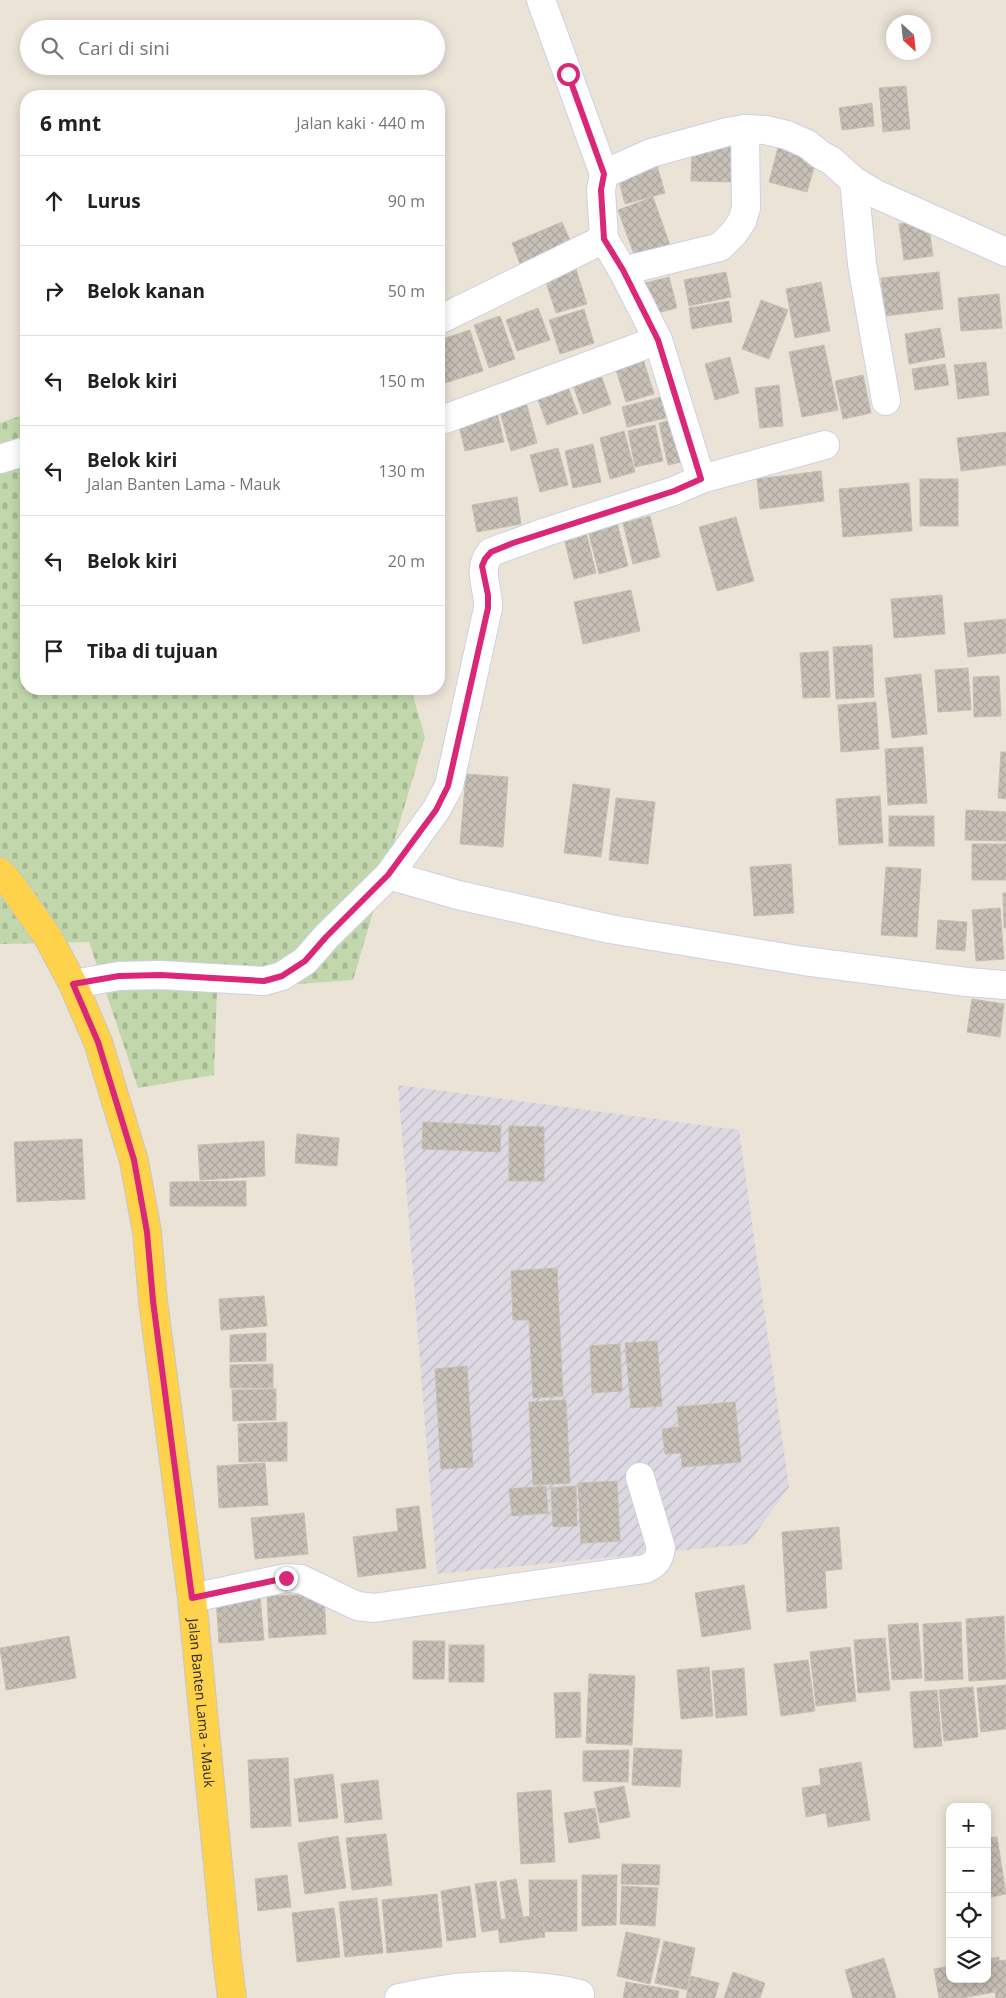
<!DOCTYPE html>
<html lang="id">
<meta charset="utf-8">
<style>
body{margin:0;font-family:"Open Sans",sans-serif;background:#f2f2f2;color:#202124}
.controls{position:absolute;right:15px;bottom:15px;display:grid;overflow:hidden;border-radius:10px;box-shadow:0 2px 12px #0003}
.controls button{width:45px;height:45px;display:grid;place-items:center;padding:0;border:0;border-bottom:1px solid #e0e0e0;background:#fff;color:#202124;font:25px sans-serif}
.compass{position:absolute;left:886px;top:15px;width:45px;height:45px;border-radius:50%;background:#fff;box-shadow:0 2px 12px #0003;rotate:153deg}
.stop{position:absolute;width:15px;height:15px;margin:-11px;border:4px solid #db2777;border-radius:50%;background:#fff}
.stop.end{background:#db2777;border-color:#fff;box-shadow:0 1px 5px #0008}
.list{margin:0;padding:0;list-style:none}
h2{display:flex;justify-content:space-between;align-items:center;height:65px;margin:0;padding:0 20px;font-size:21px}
h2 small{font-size:16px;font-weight:400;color:#757577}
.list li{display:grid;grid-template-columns:32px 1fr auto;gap:15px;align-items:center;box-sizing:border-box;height:90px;padding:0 20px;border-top:1px solid #e0e0e0}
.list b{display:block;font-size:19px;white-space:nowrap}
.list p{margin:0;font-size:16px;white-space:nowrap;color:#757577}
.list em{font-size:16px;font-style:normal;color:#757577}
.icon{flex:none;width:28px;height:28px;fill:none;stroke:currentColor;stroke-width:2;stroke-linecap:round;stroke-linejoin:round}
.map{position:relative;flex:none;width:1006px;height:1998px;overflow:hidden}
.search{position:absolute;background:#fff;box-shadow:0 2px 12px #0003;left:20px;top:20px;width:425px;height:55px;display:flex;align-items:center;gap:12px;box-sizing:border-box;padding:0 18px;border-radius:28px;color:#757577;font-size:19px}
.panel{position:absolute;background:#fff;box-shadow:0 2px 12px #0003;left:20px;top:90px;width:425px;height:605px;border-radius:20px}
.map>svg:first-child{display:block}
.industrial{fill:url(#industrial-furrows)}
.cemetery{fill:url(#cemetery-stones)}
.building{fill:url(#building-cross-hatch);stroke:#c7bfb1}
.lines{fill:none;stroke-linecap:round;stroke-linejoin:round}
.minor-casing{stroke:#ccd1e3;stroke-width:30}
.primary-casing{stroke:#c7c7c7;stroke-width:30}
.minor{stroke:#fff;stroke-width:28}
.primary{stroke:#fed24a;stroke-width:28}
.route{stroke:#db2777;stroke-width:6}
.labels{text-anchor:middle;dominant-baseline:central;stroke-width:4;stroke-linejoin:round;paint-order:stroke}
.street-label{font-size:14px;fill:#282828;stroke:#fff}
</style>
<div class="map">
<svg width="1006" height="1998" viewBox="0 0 1006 1998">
<defs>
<pattern id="industrial-furrows" width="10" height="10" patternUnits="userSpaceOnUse" patternTransform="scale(1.25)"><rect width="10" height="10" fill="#dcd9e3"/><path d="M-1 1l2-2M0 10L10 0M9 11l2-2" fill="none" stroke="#bdbac3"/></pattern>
<pattern id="cemetery-stones" width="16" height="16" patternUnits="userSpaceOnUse" patternTransform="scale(1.25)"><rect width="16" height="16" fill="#c2d8ac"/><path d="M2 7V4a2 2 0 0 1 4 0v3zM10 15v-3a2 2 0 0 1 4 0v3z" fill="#a7b994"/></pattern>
<pattern id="building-cross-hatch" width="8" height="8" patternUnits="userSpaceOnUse" patternTransform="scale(1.25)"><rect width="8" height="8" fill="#c7c0b7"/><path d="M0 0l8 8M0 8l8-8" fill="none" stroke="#aba59d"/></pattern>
</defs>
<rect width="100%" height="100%" fill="#ece3d7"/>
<polygon class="industrial" points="398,1085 739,1130 789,1487 748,1544 437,1574"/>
<polygon class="cemetery" points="26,414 26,689 411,689 425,737 353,980 217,990 214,1075 138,1088 89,942 0,944 0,423"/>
<g class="building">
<polygon points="906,86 910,129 883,132 879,88"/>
<polygon points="872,103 874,126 842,130 839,108"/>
<polygon points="692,146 733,147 732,182 691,181"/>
<polygon points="778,147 817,157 807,192 769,182"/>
<polygon points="656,162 665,193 625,204 617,173"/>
<polygon points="653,197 671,248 636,260 618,210"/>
<polygon points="928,220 933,256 904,260 899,224"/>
<polygon points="562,222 573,247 522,269 512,243"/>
<polygon points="575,266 587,304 556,313 544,276"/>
<polygon points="726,272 731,297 689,306 684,280"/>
<polygon points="939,272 943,309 885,316 881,278"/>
<polygon points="669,277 677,308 648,315 641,284"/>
<polygon points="821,282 830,331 795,338 786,289"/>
<polygon points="999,294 1002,328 961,331 958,298"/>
<polygon points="761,300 788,310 769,359 742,349"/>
<polygon points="729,301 732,322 692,329 689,308"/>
<polygon points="538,308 550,340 517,351 506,320"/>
<polygon points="584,309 594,343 560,354 549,320"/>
<polygon points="500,316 515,359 489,368 474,325"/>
<polygon points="940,328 945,357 909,364 905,334"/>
<polygon points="470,330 483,371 445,383 439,363 439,340"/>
<polygon points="824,345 838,410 802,417 789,352"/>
<polygon points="641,352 654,394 626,402 613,360"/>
<polygon points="730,357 739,393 715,400 705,364"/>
<polygon points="986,362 989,395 958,399 954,365"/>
<polygon points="945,364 949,385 915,390 912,369"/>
<polygon points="599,369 611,404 583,414 571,379"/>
<polygon points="863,375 871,413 843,419 835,381"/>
<polygon points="567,384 578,414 547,425 536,394"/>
<polygon points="779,385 783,426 760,428 755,388"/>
<polygon points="674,394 678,415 627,427 622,407"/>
<polygon points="525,398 537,443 511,451 498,405"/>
<polygon points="496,408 504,442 465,451 457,417"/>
<polygon points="680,418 690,460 668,465 659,423"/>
<polygon points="655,425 663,461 635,467 628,431"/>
<polygon points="624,431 635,472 610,479 600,438"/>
<polygon points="1006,432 1006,465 961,471 957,438"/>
<polygon points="593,444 601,482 573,488 565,451"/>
<polygon points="558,448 568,485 540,492 530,455"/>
<polygon points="821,471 824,501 760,509 757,479"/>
<rect x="920" y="479" width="38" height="47"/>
<polygon points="909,483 912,531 843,537 839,489"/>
<polygon points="517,497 521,524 477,532 472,505"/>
<polygon points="650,516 660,557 633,564 623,523"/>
<polygon points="736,517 754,581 717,591 699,527"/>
<polygon points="617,523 628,566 599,574 588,530"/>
<polygon points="586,532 596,573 574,579 564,538"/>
<polygon points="631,590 640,631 583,644 574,602"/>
<polygon points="942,595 945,634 894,638 891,599"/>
<polygon points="1006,619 1006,653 968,657 964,623"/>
<polygon points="872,645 874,697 836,699 833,647"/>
<polygon points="828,651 830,697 803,698 800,653"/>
<polygon points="968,668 971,710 938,712 935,670"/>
<polygon points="921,674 927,734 892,738 885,678"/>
<polygon points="999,676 1001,716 974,717 973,677"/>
<polygon points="876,702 879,749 841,752 838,705"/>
<polygon points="923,747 927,803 888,805 885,749"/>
<polygon points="1001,752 1006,752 1006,799 998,798"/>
<polygon points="466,774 508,777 503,847 460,844"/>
<polygon points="573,784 610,789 601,857 564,853"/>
<polygon points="880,796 883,843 839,845 836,799"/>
<polygon points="616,798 655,802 648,864 609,860"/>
<polygon points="966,810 1006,812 1006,841 965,840"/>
<rect x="889" y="816" width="45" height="30"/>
<rect x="972" y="844" width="34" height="36"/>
<polygon points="791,864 794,913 754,916 750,867"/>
<polygon points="886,867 921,869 917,937 881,935"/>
<polygon points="1003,893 1006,893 1006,928 1004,928"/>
<polygon points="1000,908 1004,959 976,961 972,910"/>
<polygon points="938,920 967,922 965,951 936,949"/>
<polygon points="972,999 1004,1004 1000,1037 967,1032"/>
<polygon points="423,1122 501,1126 500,1152 422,1149"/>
<polygon points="509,1126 544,1127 544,1181 509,1181"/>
<polygon points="297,1134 339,1138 337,1166 295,1163"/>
<polygon points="82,1139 85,1199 17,1202 14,1142"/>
<polygon points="264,1141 265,1176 200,1180 198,1145"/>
<polygon points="246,1181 246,1206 170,1206 170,1182"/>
<polygon points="557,1268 563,1396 533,1398 529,1320 513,1320 511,1271"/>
<polygon points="264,1296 267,1326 221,1330 219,1299"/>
<polygon points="266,1333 266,1361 230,1362 230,1335"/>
<polygon points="657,1341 662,1406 631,1408 625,1343"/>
<polygon points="620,1344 622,1391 592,1393 590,1346"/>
<polygon points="273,1364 273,1388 230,1388 230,1365"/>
<polygon points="467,1366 473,1467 441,1469 435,1369"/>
<polygon points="276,1389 276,1420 233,1421 232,1390"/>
<polygon points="566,1400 570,1483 533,1485 529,1402"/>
<polygon points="735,1402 741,1462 682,1467 681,1453 665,1454 662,1429 679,1427 677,1407"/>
<polygon points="287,1422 287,1461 239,1462 238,1424"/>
<polygon points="265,1463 268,1505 219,1508 217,1466"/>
<polygon points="617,1481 620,1541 581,1543 578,1483"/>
<polygon points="546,1486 548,1513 512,1516 509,1489"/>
<polygon points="576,1486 577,1526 553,1527 551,1488"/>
<polygon points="419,1506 426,1568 358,1577 353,1537 398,1531 396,1509"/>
<polygon points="304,1513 308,1554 255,1559 251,1518"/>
<polygon points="839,1527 842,1569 825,1571 827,1608 787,1612 782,1532"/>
<polygon points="744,1585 751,1629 702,1637 695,1593"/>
<polygon points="324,1594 326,1634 269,1638 267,1596"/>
<polygon points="260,1596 264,1640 219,1643 216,1599"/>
<polygon points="1004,1616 1006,1679 969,1681 966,1619"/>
<polygon points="961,1622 963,1679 925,1681 923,1624"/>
<polygon points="918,1623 922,1678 892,1680 888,1625"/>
<polygon points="69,1636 76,1678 6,1690 0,1648"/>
<polygon points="885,1638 890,1690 858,1693 854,1640"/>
<polygon points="413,1641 445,1641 444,1679 413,1679"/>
<rect x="449" y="1645" width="35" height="37"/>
<polygon points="850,1647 856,1701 816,1706 810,1652"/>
<polygon points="808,1660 815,1711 781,1716 774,1664"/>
<polygon points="709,1667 713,1716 681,1719 677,1670"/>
<polygon points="744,1668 747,1715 716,1718 712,1671"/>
<polygon points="589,1674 635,1676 632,1745 586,1743"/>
<polygon points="1006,1685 1006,1729 981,1732 977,1688"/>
<polygon points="973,1687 978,1737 944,1741 939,1690"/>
<polygon points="937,1690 942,1746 914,1748 910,1692"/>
<polygon points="580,1692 581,1737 556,1738 554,1693"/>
<polygon points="634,1748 682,1750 680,1787 632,1785"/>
<polygon points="629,1750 628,1782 583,1781 583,1751"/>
<polygon points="288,1758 291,1826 251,1828 248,1760"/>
<polygon points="861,1762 870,1820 828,1827 826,1813 806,1817 802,1788 821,1785 819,1769"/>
<polygon points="333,1774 338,1818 299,1822 294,1779"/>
<polygon points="378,1780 382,1819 345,1823 341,1784"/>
<polygon points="624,1786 630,1817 600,1823 594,1792"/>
<polygon points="551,1790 555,1862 521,1864 517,1793"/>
<polygon points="595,1808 600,1838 569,1843 564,1813"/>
<polygon points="386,1834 392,1885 352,1890 346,1838"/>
<polygon points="338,1836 346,1888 305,1894 298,1843"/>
<polygon points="997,1837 1006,1894 987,1898 987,1838"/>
<polygon points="622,1864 660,1865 659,1885 621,1884"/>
<polygon points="287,1875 291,1907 258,1911 255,1879"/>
<polygon points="582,1875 617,1875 616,1925 582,1926"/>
<polygon points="516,1879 525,1928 508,1931 500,1882"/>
<polygon points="529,1880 577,1880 577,1931 530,1932"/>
<polygon points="496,1881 502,1929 482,1932 475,1884"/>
<polygon points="470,1886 476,1937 447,1941 441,1891"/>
<polygon points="622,1886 658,1888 655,1926 620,1924"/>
<polygon points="437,1894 442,1947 387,1953 382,1900"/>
<polygon points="377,1898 383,1953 345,1957 339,1902"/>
<polygon points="334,1908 340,1957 297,1962 292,1913"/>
<polygon points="542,1915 545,1937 500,1943 497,1920"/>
<polygon points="626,1932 660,1939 650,1984 617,1976"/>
<polygon points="664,1941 695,1948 687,1990 655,1983"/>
<polygon points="999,1957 999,1961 1006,1960 1006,1998 996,1998 995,1992 962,1998 939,1998 934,1969 950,1966 950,1979 987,1979 987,1959"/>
<polygon points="884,1958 896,1998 853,1998 845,1970"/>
<polygon points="733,1972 765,1983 760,1998 724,1998"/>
<polygon points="691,1976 719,1983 715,1998 686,1998"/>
<polygon points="626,1982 679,1991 678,1998 623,1998"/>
</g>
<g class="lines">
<g class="minor-casing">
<g id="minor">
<polyline points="541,0 604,174 601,190 604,239"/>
<polyline points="604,174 651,153 727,132 745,129 765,130 787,135 807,144 821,155 832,161 854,181 876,194 1006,252"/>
<polyline points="854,181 862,264 886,401"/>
<polyline points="623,271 658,340 701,479 825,445"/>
<polyline points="439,320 604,239 623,271 720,247 734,233 742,221 746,208 745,129"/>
<polyline points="442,420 658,340"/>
<polyline points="0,459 26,451"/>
<polyline points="389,875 458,895 610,929 804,961 967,982 1006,985"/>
<path d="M73 984 119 976 161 975 264 981 282 976 305 961 326 937 389 875 436 810 449 786 488 608C489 587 476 570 491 552L546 532 674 491 701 479"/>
<path d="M192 1598 286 1578 301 1579 357 1606 374 1608 645 1569C656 1564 659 1560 661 1548L640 1477"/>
<path d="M399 1998C421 1994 445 1988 468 1987 505 1984 544 1985 580 1994"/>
</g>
</g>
<g class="primary-casing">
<g id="primary">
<path id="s1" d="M0 872 9 882 48 937 73 984 98 1042 134 1161 147 1232 153 1301 192 1598 227 1958 232 1998"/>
</g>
</g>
<use href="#minor" class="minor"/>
<use href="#primary" class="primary"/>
</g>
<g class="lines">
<polyline class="route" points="286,1578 192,1598 153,1301 147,1232 134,1160 98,1042 73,984 119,976 161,975 264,981 282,976 305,961 326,937 388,875 436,810 448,786 488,608 488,595 482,566 485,559 491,552 513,543 674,491 701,479 658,340 623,270 604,239 601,190 604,174 568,74"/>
</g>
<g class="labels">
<g class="street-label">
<text stroke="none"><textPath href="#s1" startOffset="868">Jalan Banten Lama - Mauk</textPath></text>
</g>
</g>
</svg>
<div class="controls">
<button>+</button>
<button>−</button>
<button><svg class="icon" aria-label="locate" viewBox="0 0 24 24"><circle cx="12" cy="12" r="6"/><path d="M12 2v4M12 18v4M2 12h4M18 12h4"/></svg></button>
<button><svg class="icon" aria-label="layers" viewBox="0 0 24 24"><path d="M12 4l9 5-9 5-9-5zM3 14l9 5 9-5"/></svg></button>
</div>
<svg class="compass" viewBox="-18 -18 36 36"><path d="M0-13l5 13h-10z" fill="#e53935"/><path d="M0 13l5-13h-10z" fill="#757577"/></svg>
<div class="stop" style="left:568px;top:74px"></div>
<div class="stop end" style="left:286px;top:1578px"></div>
<div class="search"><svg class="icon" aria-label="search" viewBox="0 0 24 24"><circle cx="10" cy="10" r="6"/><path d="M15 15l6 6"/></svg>Cari di sini</div>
<section class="panel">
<h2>6 mnt<small>Jalan kaki · 440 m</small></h2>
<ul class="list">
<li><svg class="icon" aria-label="ahead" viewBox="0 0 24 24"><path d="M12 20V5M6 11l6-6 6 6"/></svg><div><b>Lurus</b></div><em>90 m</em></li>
<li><svg class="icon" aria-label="right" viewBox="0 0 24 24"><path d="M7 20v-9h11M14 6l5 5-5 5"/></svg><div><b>Belok kanan</b></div><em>50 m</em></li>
<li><svg class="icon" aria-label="left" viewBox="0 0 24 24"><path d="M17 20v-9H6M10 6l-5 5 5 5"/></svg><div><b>Belok kiri</b></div><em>150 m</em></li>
<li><svg class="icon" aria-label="left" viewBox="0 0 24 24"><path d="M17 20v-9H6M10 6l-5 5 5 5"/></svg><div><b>Belok kiri</b><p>Jalan Banten Lama - Mauk</p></div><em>130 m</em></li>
<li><svg class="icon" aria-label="left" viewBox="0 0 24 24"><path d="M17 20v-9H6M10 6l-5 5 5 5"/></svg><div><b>Belok kiri</b></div><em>20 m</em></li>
<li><svg class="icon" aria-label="arrive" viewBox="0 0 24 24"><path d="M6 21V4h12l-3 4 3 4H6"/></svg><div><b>Tiba di tujuan</b></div></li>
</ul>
</section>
</div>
